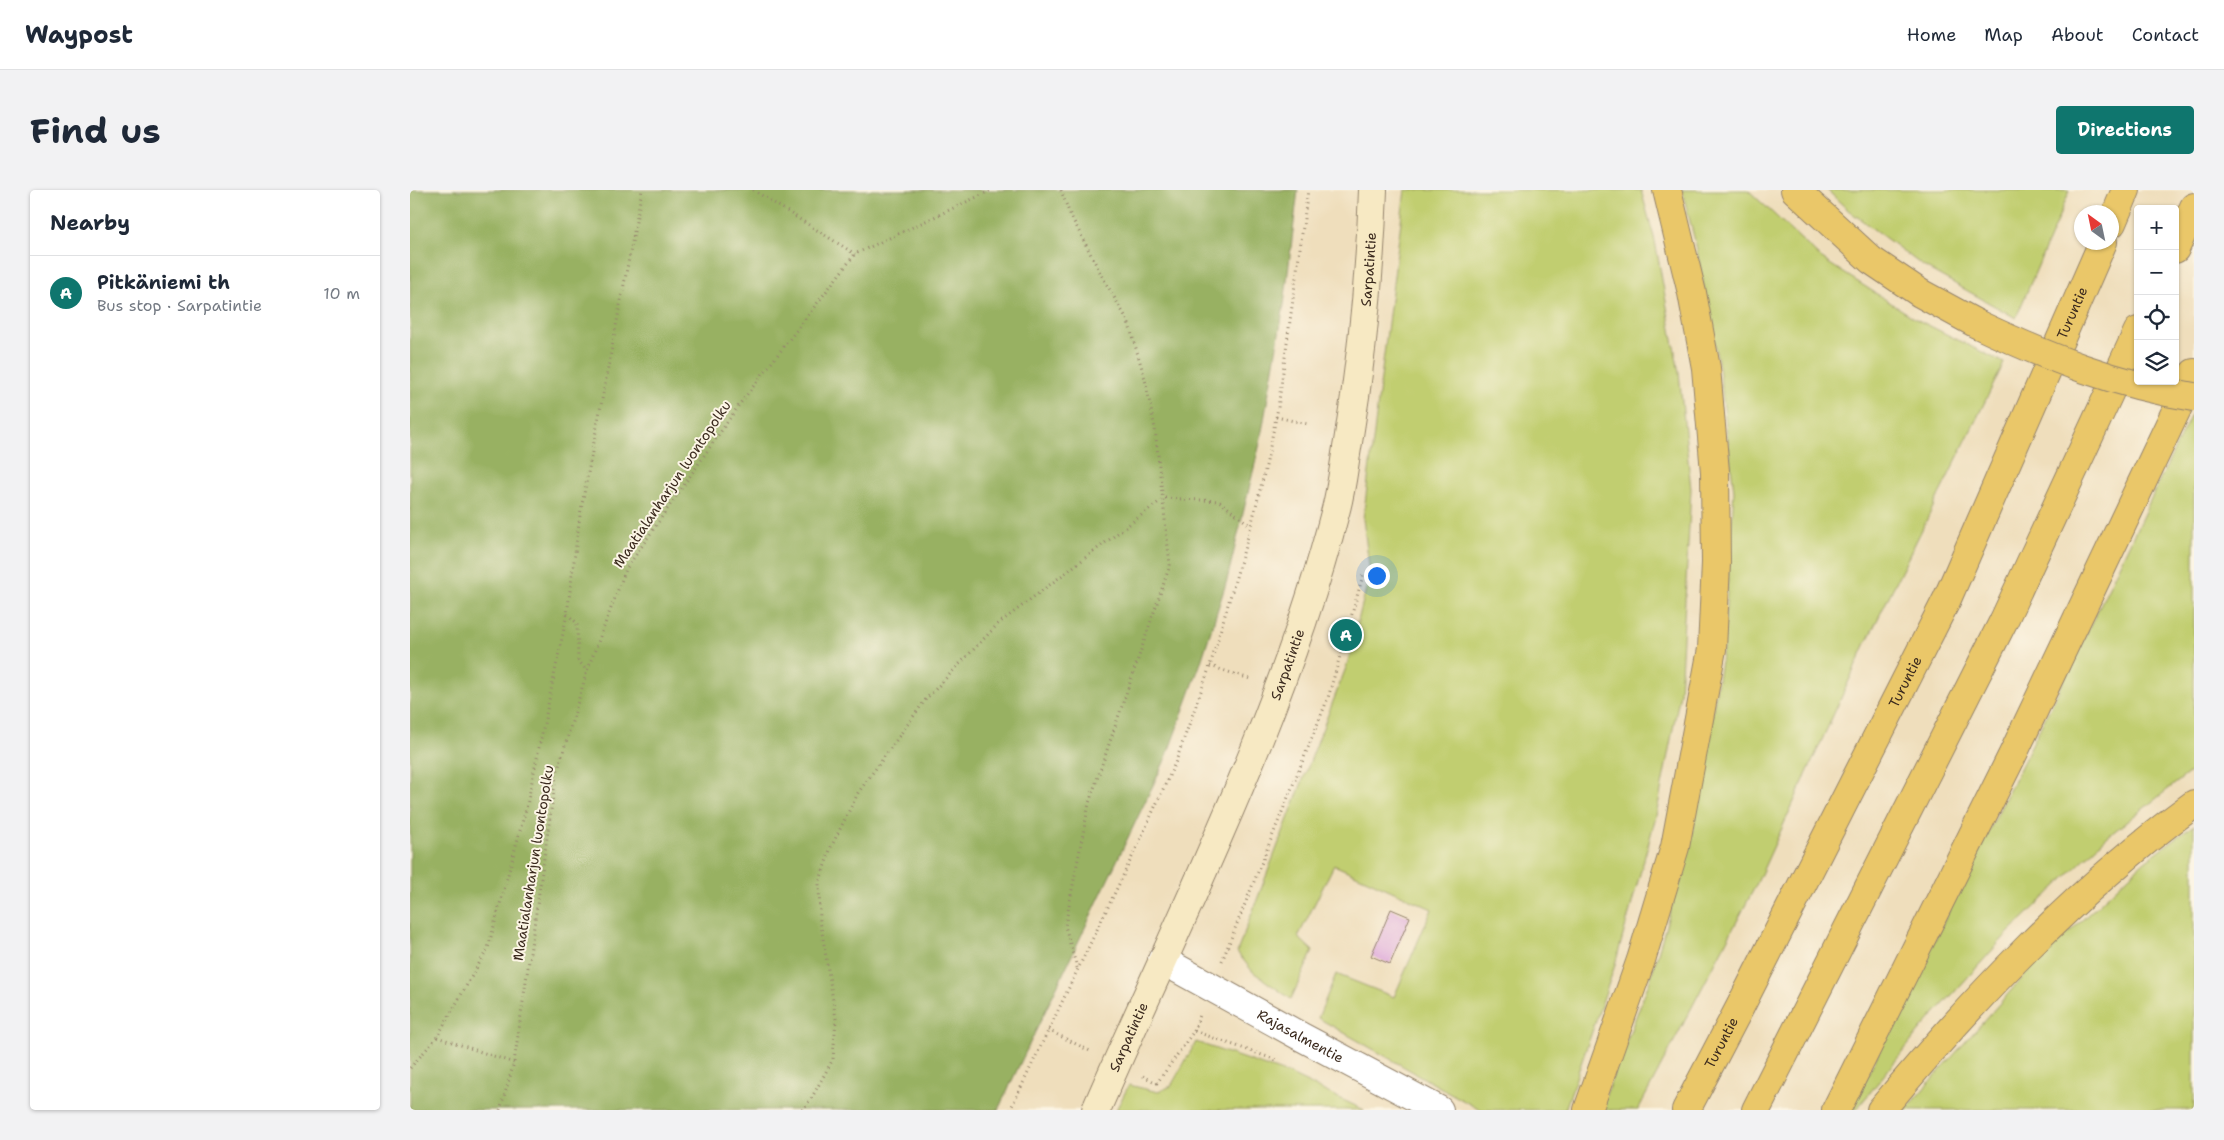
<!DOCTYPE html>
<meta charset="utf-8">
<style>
body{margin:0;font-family:"Shantell Sans",sans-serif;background:#f2f2f3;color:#1f2937}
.controls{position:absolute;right:15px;top:15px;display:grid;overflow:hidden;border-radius:5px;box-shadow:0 1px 4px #0004}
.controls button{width:45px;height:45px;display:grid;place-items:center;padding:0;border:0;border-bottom:1px solid #e0e1e3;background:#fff;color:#1f2937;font:25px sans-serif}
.compass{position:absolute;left:1664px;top:15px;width:45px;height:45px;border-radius:50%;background:#fff;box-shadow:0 1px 4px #0004;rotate:327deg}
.you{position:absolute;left:966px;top:385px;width:18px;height:18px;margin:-12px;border:4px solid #fff;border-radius:50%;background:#1a73e8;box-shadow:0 0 0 8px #1a73e833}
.badge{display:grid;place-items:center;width:32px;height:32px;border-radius:50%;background:#0f766e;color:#fff;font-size:16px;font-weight:700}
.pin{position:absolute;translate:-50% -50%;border:2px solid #fff;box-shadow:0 1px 5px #0006}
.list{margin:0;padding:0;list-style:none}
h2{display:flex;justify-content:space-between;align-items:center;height:65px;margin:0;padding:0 20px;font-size:21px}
h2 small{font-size:16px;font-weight:400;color:#747a83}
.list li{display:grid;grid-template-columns:32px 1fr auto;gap:15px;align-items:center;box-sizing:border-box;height:75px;padding:0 20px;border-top:1px solid #e0e1e3}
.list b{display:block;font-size:19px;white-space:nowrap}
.list p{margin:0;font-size:16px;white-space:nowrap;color:#747a83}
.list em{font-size:16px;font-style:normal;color:#747a83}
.icon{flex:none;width:28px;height:28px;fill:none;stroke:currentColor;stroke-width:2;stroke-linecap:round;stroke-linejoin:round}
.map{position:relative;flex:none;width:1784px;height:920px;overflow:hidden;border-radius:5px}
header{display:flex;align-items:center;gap:30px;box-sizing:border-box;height:70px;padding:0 25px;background:#fff;border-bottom:1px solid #e0e1e3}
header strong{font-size:24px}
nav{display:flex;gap:28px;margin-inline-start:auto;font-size:18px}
.intro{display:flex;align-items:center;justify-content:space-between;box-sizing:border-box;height:120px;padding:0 30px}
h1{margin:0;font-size:35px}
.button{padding:12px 22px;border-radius:5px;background:#0f766e;color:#fff;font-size:18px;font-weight:700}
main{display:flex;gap:30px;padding:0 30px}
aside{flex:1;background:#fff;border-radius:5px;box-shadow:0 1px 4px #0004}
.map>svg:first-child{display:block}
.green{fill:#c1ce70;stroke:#7e7c47}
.forest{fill:#98b162;stroke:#6a6e40}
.building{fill:#dba3d9}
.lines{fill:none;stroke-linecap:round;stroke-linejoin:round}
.tertiary-casing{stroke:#95846d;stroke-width:30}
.secondary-casing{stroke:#95846d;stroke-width:30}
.motorway-casing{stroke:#95846d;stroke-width:30}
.path{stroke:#95846d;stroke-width:3;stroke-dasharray:1 4;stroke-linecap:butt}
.tertiary{stroke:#fff;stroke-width:28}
.secondary{stroke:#f7e9c3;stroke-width:28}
.motorway{stroke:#eac769;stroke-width:28}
.motorway-bridge-casing{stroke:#95846d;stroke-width:30;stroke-linecap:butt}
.motorway-bridge{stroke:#eac769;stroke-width:28}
.labels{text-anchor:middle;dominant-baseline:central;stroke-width:4;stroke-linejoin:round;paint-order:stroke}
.street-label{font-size:14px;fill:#3b2a1e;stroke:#fcf5e5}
</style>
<header>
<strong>Waypost</strong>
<nav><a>Home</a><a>Map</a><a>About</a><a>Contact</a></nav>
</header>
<div class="intro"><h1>Find us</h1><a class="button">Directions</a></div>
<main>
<aside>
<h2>Nearby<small></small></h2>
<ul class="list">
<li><span class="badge">A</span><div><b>Pitkäniemi th</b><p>Bus stop · Sarpatintie</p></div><em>10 m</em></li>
</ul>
</aside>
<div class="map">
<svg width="1784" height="920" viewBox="0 0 1784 920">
<rect width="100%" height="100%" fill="#fcf5e5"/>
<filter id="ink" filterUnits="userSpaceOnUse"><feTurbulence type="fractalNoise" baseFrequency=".02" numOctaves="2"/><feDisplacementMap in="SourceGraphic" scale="10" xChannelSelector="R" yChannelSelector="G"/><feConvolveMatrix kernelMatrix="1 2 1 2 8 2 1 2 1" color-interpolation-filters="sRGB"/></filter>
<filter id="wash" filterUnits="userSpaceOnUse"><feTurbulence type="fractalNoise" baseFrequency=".0096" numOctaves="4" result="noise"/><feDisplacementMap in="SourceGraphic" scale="20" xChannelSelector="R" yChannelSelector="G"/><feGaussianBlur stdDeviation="1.12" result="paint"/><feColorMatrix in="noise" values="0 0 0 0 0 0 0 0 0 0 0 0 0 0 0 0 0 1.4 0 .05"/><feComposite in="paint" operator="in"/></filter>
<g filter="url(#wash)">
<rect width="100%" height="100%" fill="#efdebc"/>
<g class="green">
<polygon points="995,0 1231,0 1245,51 1269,183 1281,299 1270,503 1246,626 1204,778 1155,920 1070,920 908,828 926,784 984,807 1022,719 924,675 888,747 903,761 881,809 843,782 827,762 937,475 960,383 953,329"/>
<polygon points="1272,0 1338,0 1412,69 1506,129 1594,173 1456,453 1347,693 1228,920 1190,920 1240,790 1282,647 1313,459 1324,301 1309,177 1286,55"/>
<polygon points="1417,0 1660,0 1606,128 1513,76 1438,20"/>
<polygon points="1781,225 1784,225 1784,579 1697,647 1597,744 1511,839 1446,920 1440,920 1662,474"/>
<polygon points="1784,635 1784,920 1495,920 1621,778 1735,671"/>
<polygon points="786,852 881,885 954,920 706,920 719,895 748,902 761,896"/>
</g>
<polygon class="forest" points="0,0 888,0 874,115 850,253 817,390 790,475 756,568 588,920 0,920"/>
<g id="blocks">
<polygon class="building" points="981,719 1000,727 980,774 961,766"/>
</g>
</g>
<g filter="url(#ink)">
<use href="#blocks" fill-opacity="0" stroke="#95846d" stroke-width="1"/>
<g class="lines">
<g class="tertiary-casing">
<g id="tertiary">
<path id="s1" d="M752 770 888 845 1029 920"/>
</g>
</g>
<g class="secondary-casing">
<g id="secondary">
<path id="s2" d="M686 920C772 722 872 529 926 319 932 297 934 274 938 252 952 168 960 85 963 0"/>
</g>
</g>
<g class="motorway-casing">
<g id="motorway">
<polyline points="1385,0 1461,70 1510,103 1567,134"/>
<polyline points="1702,33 1716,0"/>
<polyline points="1765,59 1784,17"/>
<polyline points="1178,920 1231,770 1265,657 1302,459 1306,373 1305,282 1296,178 1282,103 1257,0"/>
<path id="s3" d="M1276 920 1330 817 1537 409 1693 52"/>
<polyline points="1346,920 1594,430 1728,141"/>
<polyline points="1426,920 1603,564 1784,183"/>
<path d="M1471 920C1564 808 1666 700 1784 614"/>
</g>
</g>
<g class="path">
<polyline points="343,0 445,64"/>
<polyline points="651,0 659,22 693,88 718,131 735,189 745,239 760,375 679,613 655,736 667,778"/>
<polyline points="866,227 898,234"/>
<polyline points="157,424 167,433 168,470 177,481"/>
<polyline points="800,476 840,489"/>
<polyline points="812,771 918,508 954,382"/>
<polyline points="638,840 680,861"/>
<polyline points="784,841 790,825"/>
<polyline points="27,847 104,873"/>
<polyline points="0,878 27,847 78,758 117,615 157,424 170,325 232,0"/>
<polyline points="733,886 747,893 784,841 866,870"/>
<polyline points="90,920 104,873 146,586 177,481 216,379 329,215 445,64 582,0"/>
<polyline points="392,920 401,909 423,869 426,829 410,730 409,693 421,657 448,603 516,509 588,434 754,308 809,311 841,336"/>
<polyline points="600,920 724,663 766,571 800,476 841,336 856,276 868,218 898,0"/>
</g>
<use href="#tertiary" class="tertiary"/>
<use href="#secondary" class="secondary"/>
<use href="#motorway" class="motorway"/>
<g class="motorway-bridge-casing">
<path id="motorway-bridge" d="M1567 134C1637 167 1707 195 1784 207"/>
</g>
<use href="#motorway-bridge" class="motorway-bridge"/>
</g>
</g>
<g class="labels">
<g class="street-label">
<text stroke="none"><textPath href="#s2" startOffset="890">Sarpatintie</textPath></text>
<text stroke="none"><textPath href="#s3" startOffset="886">Turuntie</textPath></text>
<text transform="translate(262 294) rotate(-56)">Maatialanharjun luontopolku</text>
<text stroke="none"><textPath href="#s2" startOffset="485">Sarpatintie</textPath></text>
<text stroke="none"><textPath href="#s3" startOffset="481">Turuntie</textPath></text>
<text transform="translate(123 673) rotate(-81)">Maatialanharjun luontopolku</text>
<text stroke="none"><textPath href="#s1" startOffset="158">Rajasalmentie</textPath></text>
<text stroke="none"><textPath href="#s2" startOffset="80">Sarpatintie</textPath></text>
<text stroke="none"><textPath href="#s3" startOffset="76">Turuntie</textPath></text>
</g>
</g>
</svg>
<div class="controls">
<button>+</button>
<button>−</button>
<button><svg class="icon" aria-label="locate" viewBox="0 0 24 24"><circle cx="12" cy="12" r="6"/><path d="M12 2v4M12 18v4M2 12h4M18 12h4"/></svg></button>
<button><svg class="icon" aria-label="layers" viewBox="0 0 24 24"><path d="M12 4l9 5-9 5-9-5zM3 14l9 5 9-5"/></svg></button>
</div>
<svg class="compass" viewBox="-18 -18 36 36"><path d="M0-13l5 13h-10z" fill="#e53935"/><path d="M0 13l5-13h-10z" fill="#747a83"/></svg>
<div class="you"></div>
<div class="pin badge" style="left:936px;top:445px">A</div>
</div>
</main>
